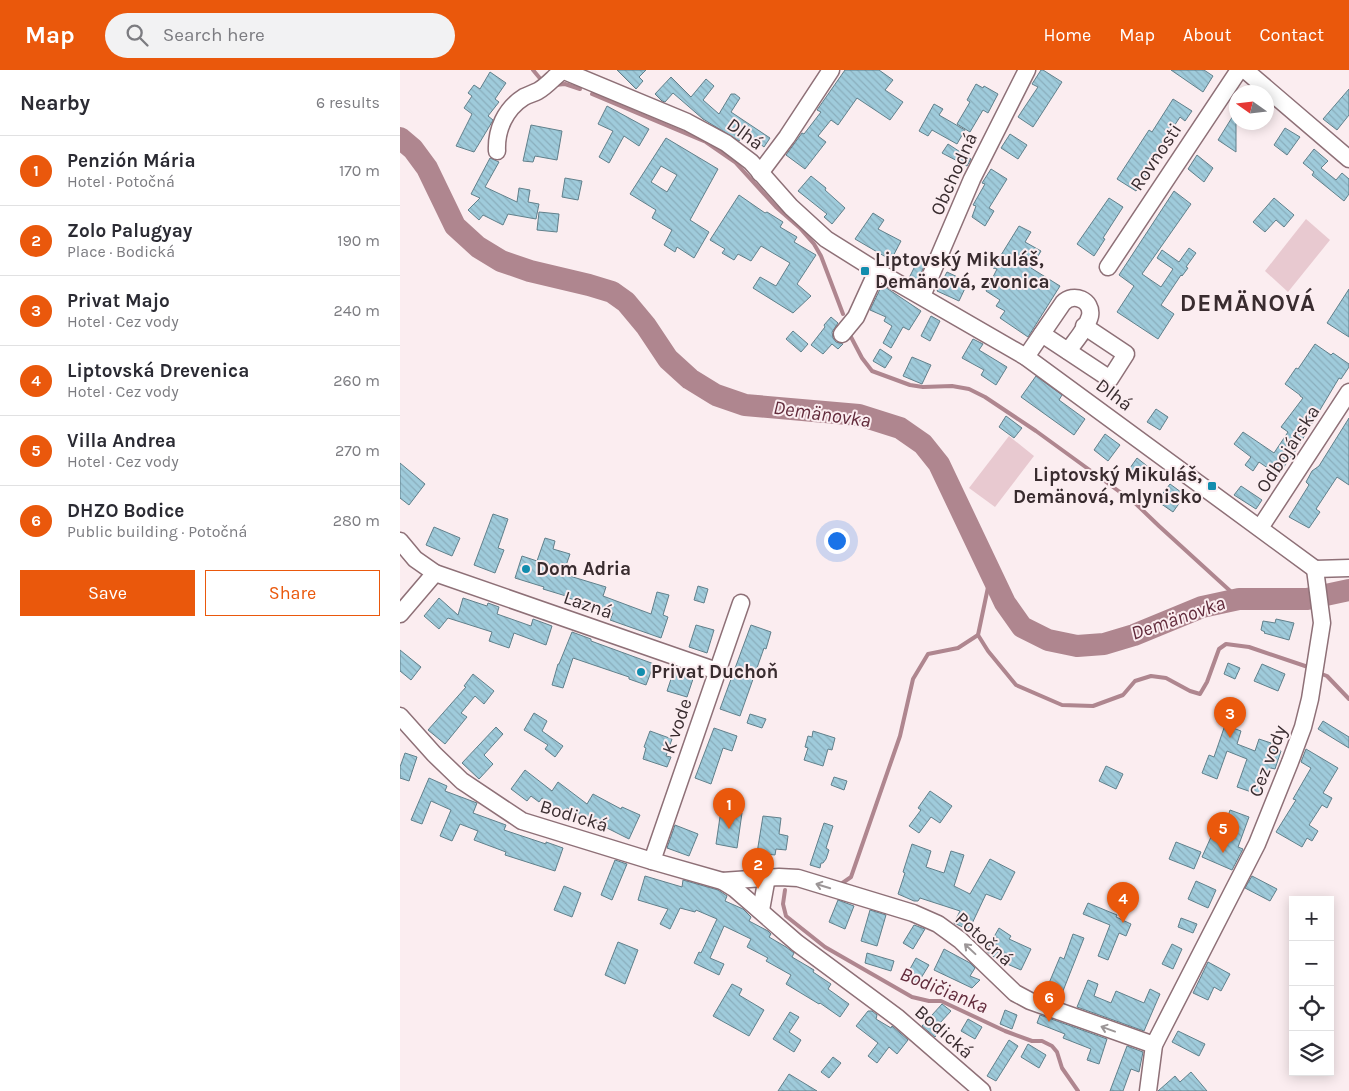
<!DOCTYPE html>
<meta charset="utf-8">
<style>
body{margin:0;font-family:Karla,sans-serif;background:#f2f2f3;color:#2b2b33}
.controls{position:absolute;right:15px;bottom:15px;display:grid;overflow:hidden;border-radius:0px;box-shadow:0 2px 12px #0003}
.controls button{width:45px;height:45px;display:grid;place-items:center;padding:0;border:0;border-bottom:1px solid #e1e1e2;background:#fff;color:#2b2b33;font:25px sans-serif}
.compass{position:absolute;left:829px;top:15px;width:45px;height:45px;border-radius:50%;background:#fff;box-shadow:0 2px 12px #0003;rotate:284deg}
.you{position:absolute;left:436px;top:470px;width:18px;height:18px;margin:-12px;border:4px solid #fff;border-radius:50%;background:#1a73e8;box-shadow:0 0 0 8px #1a73e833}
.badge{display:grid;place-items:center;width:32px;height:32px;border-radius:50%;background:#ea580c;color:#fff;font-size:16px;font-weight:700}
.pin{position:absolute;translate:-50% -41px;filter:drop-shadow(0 1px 2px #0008)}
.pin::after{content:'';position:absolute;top:26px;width:18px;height:15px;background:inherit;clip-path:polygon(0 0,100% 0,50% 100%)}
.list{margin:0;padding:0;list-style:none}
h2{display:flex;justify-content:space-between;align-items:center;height:65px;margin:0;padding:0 20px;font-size:21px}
h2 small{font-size:16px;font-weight:400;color:#7c7c81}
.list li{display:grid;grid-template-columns:32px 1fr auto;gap:15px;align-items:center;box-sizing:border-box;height:70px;padding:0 20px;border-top:1px solid #e1e1e2}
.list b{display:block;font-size:19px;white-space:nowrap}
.list p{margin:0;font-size:16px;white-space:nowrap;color:#7c7c81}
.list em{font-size:16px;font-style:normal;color:#7c7c81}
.actions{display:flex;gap:10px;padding:15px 20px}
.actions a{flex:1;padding:11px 0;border:1px solid #ea580c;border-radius:0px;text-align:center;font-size:18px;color:#ea580c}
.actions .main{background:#ea580c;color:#fff}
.icon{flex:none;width:28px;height:28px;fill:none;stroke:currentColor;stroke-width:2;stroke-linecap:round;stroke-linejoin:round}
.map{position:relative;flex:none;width:949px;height:1021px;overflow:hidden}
header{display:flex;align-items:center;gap:30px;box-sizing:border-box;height:70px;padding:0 25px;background:#ea580c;color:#fff}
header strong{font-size:24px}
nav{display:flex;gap:28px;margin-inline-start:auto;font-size:18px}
.search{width:350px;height:45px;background:#f2f2f3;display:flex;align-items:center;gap:12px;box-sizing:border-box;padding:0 18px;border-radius:28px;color:#7c7c81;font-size:19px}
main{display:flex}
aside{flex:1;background:#fff}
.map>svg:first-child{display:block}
.garden{fill:#e8c9d0}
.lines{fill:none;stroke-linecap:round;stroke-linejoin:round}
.stream{stroke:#af868f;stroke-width:4}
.river{stroke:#af868f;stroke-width:22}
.building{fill:url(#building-back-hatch);stroke:#61808b;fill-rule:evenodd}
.minor-casing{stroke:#8e7077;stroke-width:19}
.minor{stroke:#fff;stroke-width:16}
.oneway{stroke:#9c9697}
.poi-dot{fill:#128dae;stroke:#fbedf0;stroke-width:2}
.labels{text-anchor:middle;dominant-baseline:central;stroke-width:4;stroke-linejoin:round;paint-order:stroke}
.street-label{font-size:19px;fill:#392c2f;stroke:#fbedf0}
.poi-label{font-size:19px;font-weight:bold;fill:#392c2f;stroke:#fbedf0;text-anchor:start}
.water-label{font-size:20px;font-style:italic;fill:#622b3b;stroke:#fbedf0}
.district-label{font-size:24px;font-weight:bold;letter-spacing:1px;fill:#392c2f;stroke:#fbedf0}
</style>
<header>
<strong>Map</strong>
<div class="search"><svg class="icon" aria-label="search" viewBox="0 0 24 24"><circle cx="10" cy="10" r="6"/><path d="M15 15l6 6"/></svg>Search here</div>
<nav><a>Home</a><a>Map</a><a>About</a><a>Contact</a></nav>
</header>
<main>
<aside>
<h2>Nearby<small>6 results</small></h2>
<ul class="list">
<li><span class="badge">1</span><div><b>Penzión Mária</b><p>Hotel · Potočná</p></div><em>170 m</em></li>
<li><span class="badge">2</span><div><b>Zolo Palugyay</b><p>Place · Bodická</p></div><em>190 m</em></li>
<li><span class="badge">3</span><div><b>Privat Majo</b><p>Hotel · Cez vody</p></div><em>240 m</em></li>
<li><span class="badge">4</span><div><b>Liptovská Drevenica</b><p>Hotel · Cez vody</p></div><em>260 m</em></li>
<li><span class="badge">5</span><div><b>Villa Andrea</b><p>Hotel · Cez vody</p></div><em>270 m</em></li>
<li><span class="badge">6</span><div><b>DHZO Bodice</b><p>Public building · Potočná</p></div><em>280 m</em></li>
</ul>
<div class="actions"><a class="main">Save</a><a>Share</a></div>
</aside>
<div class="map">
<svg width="949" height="1021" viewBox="0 0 949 1021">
<defs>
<pattern id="building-back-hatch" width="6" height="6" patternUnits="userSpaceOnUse" patternTransform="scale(1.25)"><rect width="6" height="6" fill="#9fcbdb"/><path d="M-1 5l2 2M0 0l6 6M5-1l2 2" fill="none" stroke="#8aaebc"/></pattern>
</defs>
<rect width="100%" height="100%" fill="#fbedf0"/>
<g class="garden">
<polygon points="906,149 930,170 888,222 865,201"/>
<polygon points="609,366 634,386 595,437 569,418"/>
</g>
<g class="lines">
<g class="stream">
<polyline points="133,0 143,12"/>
<polyline points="155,15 165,14 180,19"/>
<polyline points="192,24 306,72 335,92 376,137 400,158 414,174 421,186 443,244"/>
<polyline points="451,267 462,288 472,301 510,315 523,317 552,316 569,319 585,327 636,361 735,433 759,456 839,529"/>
<polyline points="578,565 588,581 616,615 662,635 693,636 723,625 735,611 751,606 766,608 790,621 800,624 807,612 819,579 826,574 849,577 911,598"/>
<polyline points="919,603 927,606 949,629"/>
<polyline points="441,814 451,807 500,666 513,609 528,584 558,578 578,565 591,503"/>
<polyline points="385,820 383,834 386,846 425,877 512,927 529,931 541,931 605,961 632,971 642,971 652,976 657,982 662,998 678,1021"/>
</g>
<polyline class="river" points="0,68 13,79 27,98 55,156 78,177 101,191 130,201 189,215 212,222 226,232 246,256 268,289 290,309 316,325 345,335 459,345 500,358 523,374 539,394 605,533 622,557 648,570 677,576 704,574 734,565 802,537 839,529 907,529 949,520"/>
</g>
<g class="building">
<polygon points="217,0 246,0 239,7 243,11 236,19"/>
<polygon points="445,0 479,0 493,10 485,20 503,32 490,50 457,28 438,55 431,50 418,66 426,72 405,99 386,85 402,63 404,64 421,42 417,40"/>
<polygon points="641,0 643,0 662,12 633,57 618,47 638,17 632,14"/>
<polygon points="771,0 804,0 813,6 803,22"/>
<polygon points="90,2 106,13 95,29 99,32 88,46 93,50 92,52 74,82 56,76 72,44 64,38 72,26 68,23 74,15 80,19"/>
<polygon points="271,7 291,27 306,9 314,16 303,30 319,44 331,24 335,24 340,28 331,42 370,68 364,77 345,62 339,71 303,49 273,23 265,32 262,31 255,24"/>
<polygon points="576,14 583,18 584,16 598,24 588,43 583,40 570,62 557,54 570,32 567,30"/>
<polygon points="949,19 949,45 937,60 923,49"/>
<polygon points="773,29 792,41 785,51 780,47 765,70 767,71 736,121 717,109 749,60 752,62"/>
<polygon points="534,34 543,39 539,45 565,60 557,74 532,60 528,66 519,61"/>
<polygon points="207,36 249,59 239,76 224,66 209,93 199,87 213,61 198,54"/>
<polygon points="836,41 836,82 818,70"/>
<polygon points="131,55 162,61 157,90 135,86 133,92 123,91"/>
<polygon points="885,58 900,67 887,85 874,75"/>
<polygon points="610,64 627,75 618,89 601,78"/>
<path d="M266 68 318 99 290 150 309 162 294 188 277 177 275 182 264 175 272 160 252 148 256 140 230 124ZM261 96 277 105 267 122 251 112Z"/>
<polygon points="548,74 571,89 567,96 542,83"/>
<polygon points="914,79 928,91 921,98 936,110 942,103 949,109 949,124 944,131 912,105 914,102 903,93"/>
<polygon points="797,85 813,98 804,112 788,99"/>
<polygon points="90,88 99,92 85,117 117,132 119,118 130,120 128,132 139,134 136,149 108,144 103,155 83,145 79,150 68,140 80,128 71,124"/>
<polygon points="591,99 607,109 589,138 594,141 585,156 572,147 576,136 573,135 585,114 582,113"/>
<polygon points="411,106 426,118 425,120 445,138 432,154 424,147 427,144 398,121"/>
<polygon points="165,108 182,111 178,130 162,127"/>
<polygon points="774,121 791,134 742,204 761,217 773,199 757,188 762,180 779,192 789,178 796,183 786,197 788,198 782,206 781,205 761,235 774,244 758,269 717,242 734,216 719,205"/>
<polygon points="339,125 365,143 367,142 383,152 380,157 397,167 394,172 416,185 397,214 411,226 393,243 353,218 360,207 376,216 390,193 361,176 351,191 338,184 334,190 322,183 325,179 310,170"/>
<polygon points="709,128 723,137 703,168 705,169 694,186 677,174"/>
<polygon points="874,128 894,145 884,157 876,150 865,162 853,152"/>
<polygon points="139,142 159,144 157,162 137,160"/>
<polygon points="473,143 484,150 478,159 501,171 491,190 455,169"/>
<polygon points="619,156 631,162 625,172 641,181 631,198 660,216 628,267 600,248 605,241 596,236 600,230 586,221 597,199 593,198"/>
<polygon points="520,186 527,190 517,212 509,208"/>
<polygon points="547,202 568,212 559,231 537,221"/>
<polygon points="482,215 521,241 509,260 503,257 491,278 483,273 492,256 484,251 486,247 470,240"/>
<polygon points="949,219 949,267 927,253"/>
<polygon points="531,246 540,251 530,271 521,266"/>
<polygon points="431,247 438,253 432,262 433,268 436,272 443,274 438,279 432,274 423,284 411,275 425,257 424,255"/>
<polygon points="393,261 408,274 401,282 386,269"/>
<polygon points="573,269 583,274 579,280 607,297 596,315 581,305 584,300 562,288"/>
<polygon points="915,274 931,285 933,283 949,294 949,297 941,309 939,308 896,380 878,405 859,392 853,401 845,395 851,387 834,374 843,362 874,383 888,362 881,357 903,328 900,326 900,325 885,314 896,298 898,299"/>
<polygon points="480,279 492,287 485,298 473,291"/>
<polygon points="512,287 531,295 522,314 503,306"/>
<polygon points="636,306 662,325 659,330 685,349 674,365 621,327"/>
<polygon points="756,339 768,347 760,360 747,352"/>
<polygon points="606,346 622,358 614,368 599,357"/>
<polygon points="949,348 949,415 937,407 916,439 920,442 909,458 889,447 909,415 906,412 912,401 919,396"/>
<polygon points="705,364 720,375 708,391 694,380"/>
<polygon points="737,388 751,399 745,407 739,403 733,411 725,405"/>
<polygon points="0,393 25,414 9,435 0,428"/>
<polygon points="770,414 785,425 773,442 757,431"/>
<polygon points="841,416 862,430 856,439 834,425"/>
<polygon points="93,444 108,449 98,478 104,480 95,503 74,495"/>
<polygon points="34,457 60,468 52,486 26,475"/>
<polygon points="145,468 155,471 153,479 170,484 163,504 206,517 203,526 251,544 257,522 269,525 263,545 268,547 261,568 210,550 213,543 180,534 180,532 166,527 166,526 143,519 144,517 115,508 122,486 137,491"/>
<polygon points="298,516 308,519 304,533 294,530"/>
<polygon points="39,528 58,545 63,528 87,536 88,533 99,537 97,544 131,556 133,549 152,556 146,575 114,563 109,578 89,571 92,562 48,548 39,559 24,546"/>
<polygon points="876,549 894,553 889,570 864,563 865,562 861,560 863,551 875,553"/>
<polygon points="296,555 314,560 307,583 289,577"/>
<polygon points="351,555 371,562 366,579 364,578 340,646 320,639"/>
<polygon points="172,562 191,569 191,571 254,594 246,615 229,609 229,607 173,588 163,618 152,615 158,594 159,594"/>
<polygon points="0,580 21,597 11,610 0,601"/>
<polygon points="828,593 840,598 835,609 824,604"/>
<polygon points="862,594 885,604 878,621 854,611"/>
<polygon points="274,600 294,606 287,627 267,621"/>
<polygon points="73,604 94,621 84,634 75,626 61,643 67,647 45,674 28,660 66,617 64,616"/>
<polygon points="134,643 147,651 142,661 163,676 155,687 145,679 148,675 124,660"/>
<polygon points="350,644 366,649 362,658 347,653"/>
<polygon points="923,651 949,667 949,678 918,659"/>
<polygon points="825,655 841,661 837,674 855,681 859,669 871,673 870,677 881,681 875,699 871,698 860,725 837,717 847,689 827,681 817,709 802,703 809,685 814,687"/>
<polygon points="96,657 103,664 84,685 93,694 79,709 62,693"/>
<polygon points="314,658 337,666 332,681 323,678 311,714 295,708"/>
<polygon points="250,661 272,669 266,686 271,687 267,697 243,689 246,678 244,677"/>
<polygon points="413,661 435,668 432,680 428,679 423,696 404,690 408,678 405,677 408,666 412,667"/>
<polygon points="906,679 938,698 923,723 932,728 927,738 922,735 909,755 918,761 912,771 907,768 902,777 876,762 896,730 893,729 911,698 901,692"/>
<polygon points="5,683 17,687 9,711 0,708 0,697"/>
<polygon points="706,696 723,704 716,719 699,711"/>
<polygon points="125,700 152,721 158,712 187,734 193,724 221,739 222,737 240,745 229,769 167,738 163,743 142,728 139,732 131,726 127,731 111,719"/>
<polygon points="434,707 447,711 444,720 431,715"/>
<polygon points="29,708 47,716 45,721 77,733 73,743 106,755 104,760 146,774 146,772 163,778 155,801 105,785 106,782 74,770 78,761 60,754 52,771 40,766 51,740 31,731 22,754 11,750"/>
<polygon points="530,721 552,736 540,753 531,747 519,763 509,756 521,740 518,738"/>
<polygon points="321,740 342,743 337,778 316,774"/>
<polygon points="830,740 849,747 838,777 843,779 832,800 802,787 820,747 827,749"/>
<polygon points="363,746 381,748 379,764 388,766 386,780 376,779 375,785 357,783"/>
<polygon points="424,753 433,756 426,778 429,780 426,789 423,793 421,793 420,798 410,795"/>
<polygon points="275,755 298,764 289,786 267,778"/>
<polygon points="776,772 801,782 794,799 769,789"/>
<polygon points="512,774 531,781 526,797 544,803 551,781 564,785 554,816 570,824 590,789 615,802 601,830 586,824 569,860 554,853 560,841 520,828 518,831 514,831 498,824 505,803 503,802"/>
<polygon points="215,790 227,794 212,830 201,825"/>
<polygon points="245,806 282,817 283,810 318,820 327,826 325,831 343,839 351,847 349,851 368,861 371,864 369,867 386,877 394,883 392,887 414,900 413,902 431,914 428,919 449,934 440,947 420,933 419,934 386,914 391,905 366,891 368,888 347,877 351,869 324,856 310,888 324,894 319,905 294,893 299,882 301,883 317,849 296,840 295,842 280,838 270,859 260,854 268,839 238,830"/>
<polygon points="852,806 877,819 870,831 845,818"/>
<polygon points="796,811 816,820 808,838 788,829"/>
<polygon points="164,816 181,823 172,847 154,840"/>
<polygon points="438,830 454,836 445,859 429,852"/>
<polygon points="688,833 717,845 716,847 731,854 726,866 719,863 708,890 698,886 710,855 683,844"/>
<polygon points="470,840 486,845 477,876 461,871"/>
<polygon points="781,848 797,854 793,863 778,857"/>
<polygon points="514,855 525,859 513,879 503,873"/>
<polygon points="599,858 611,866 609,869 631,879 621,900 598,890 586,881"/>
<polygon points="673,864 684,868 659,931 644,925 660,887 664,889"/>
<polygon points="218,872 238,880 225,914 205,905"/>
<polygon points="772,874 782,879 773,899 762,894"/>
<polygon points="544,879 570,893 575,898 570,906 580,910 572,918 534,900"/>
<polygon points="467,883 494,891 491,901 465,893"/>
<polygon points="516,888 529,895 518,913 505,908"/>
<polygon points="808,892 830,904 821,921 814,917 808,930 793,923"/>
<polygon points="688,910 698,914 694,926 711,933 716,921 744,933 750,919 760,924 744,961 677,937"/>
<polygon points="332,914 342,919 339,925 364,940 349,966 313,946"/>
<polygon points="542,934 551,941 539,954 543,958 535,967 522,956"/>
<polygon points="605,940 617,945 612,959 600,954"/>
<polygon points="468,941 472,941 477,945 476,949 491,958 492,956 508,970 497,984 489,977 477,993 468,986 478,973 456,956"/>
<polygon points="390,942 399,947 389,962 401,970 394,982 373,969"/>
<polygon points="640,945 707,969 699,994 687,990 691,979 663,968 665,964 637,953"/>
<polygon points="568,949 582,957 575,969 561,961"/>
<polygon points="778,961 805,974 799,986 772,972"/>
<polygon points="609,970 618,976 596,1011 587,1006"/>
<polygon points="628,974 646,985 639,998 621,987"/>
<polygon points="727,976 743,982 739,1002 731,999 723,1021 710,1021"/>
<polygon points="433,987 441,993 429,1008 421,1002"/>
<polygon points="791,1002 807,1021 758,1021 775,1006 780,1012"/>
<polygon points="389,1004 417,1021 378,1021"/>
</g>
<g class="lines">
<g class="minor-casing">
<g id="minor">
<polyline points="162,0 287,52 326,73 351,92 391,137 426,169 477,201 626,287 915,499"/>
<polyline points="845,0 949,89"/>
<path d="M97 81C96 60 105 39 124 27 128 25 134 23 138 21 147 16 154 7 162 1"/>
<polyline points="360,103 387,67 431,0"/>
<polyline points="708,197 839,0"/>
<polyline points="522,226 572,109 627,0"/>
<polyline points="442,264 456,247 477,201"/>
<polyline points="642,264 710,309 726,284 684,256"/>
<path d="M626 287 663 233C673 222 693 230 690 246 687 258 675 271 668 281"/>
<polyline points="860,458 949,322"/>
<polyline points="0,471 15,489 35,503 317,601"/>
<polyline points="915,499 949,498"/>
<polyline points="0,544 35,503"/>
<polyline points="0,646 34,684 62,711 122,751 252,791 322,811 335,819 397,873 498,948 582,1021"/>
<polyline points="252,791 341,533"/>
<polyline points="322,811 379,807 398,808 513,843 538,854 560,870 615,923 630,931 754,975"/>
<polyline points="361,840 367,807"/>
<polyline points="748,1021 754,975 857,774 890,692 903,657 910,629 922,553 915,499"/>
</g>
</g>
<use href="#minor" class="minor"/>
</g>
<defs><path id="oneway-shaft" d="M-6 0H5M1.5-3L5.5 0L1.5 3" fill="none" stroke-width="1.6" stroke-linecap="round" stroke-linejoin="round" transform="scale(1.25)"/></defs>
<g class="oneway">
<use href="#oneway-shaft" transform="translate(423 816) rotate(-163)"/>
<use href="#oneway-shaft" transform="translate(570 879) rotate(-137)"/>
<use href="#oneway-shaft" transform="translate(708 959) rotate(-160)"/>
</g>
<g class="poi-dot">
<rect x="460" y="196" width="10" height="10" rx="2.5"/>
<rect x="807" y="411" width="10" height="10" rx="2.5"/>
<circle cx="126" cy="499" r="5"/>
<circle cx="241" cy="602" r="5"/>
</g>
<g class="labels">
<g class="street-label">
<text transform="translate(345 64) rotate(36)">Dlhá</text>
<text transform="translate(756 87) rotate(-56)">Rovnosti</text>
<text transform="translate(554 104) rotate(-66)">Obchodná</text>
<text transform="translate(714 325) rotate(37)">Dlhá</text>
<text transform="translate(888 379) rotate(-57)">Odbojárska</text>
<text transform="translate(188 535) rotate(19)">Lazná</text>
<text transform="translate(277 656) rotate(-71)">K vode</text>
<text transform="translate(868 691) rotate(-69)">Cez vody</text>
<text transform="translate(174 746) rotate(17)">Bodická</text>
<text transform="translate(584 869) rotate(42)">Potočná</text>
<text transform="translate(544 962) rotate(41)">Bodická</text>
</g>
<g class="poi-label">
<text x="475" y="190">Liptovský Mikuláš,<tspan x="475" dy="22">Demänová, zvonica</tspan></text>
<text x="802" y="405" text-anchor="end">Liptovský Mikuláš,<tspan x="802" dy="22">Demänová, mlynisko</tspan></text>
<text x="136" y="499">Dom Adria</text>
<text x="251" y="602">Privat Duchoň</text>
</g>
<g class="water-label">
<text transform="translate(422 344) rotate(8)">Demänovka</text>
<text transform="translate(778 548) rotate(-19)">Demänovka</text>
<text transform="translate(544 920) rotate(22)">Bodičianka</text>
</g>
<g class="district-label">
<text x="848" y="233">DEMÄNOVÁ</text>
</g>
</g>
</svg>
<div class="controls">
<button>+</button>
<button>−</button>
<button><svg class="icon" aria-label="locate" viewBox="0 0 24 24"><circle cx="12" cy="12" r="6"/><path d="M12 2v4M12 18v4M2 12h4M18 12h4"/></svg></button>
<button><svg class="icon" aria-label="layers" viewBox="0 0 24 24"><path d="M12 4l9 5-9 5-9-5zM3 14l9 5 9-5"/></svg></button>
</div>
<svg class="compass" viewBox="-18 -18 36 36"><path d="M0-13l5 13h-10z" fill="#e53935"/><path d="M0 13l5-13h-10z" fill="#7c7c81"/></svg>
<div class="you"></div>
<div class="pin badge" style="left:329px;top:759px">1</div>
<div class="pin badge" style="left:358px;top:819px">2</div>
<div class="pin badge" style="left:830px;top:668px">3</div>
<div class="pin badge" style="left:723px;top:853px">4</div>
<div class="pin badge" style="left:823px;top:783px">5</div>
<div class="pin badge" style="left:649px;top:952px">6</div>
</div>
</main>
